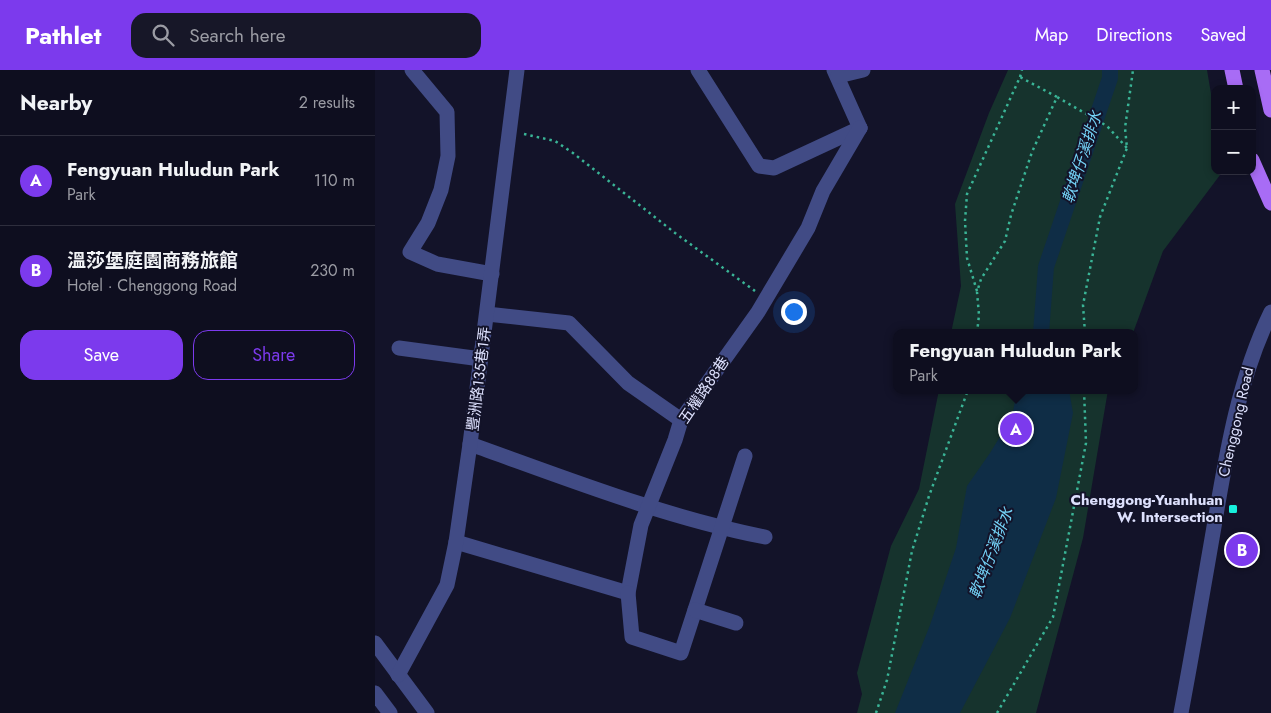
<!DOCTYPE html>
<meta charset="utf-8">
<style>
body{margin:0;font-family:Jost,"Noto Sans TC",sans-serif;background:#171728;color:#f1f3f6}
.controls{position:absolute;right:15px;top:15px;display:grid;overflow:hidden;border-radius:10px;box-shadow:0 2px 8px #0003}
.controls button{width:45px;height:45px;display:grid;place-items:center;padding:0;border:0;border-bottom:1px solid #2e2e3d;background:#0e0e1f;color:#f1f3f6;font:25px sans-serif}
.you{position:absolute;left:418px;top:241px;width:18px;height:18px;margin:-12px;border:4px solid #fff;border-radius:50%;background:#1a73e8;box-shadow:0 0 0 8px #1a73e833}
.badge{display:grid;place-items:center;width:32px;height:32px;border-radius:50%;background:#7c3aed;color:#fff;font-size:16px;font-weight:700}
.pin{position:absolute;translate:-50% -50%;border:2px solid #fff;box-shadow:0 1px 5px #0006}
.popup{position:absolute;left:518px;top:259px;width:245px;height:65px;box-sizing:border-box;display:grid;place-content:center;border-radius:10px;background:#0e0e1f;filter:drop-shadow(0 1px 4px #0005);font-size:16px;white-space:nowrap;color:#9b9ca4}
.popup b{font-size:19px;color:#f1f3f6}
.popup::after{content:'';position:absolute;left:50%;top:100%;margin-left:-10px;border:10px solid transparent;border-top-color:#0e0e1f}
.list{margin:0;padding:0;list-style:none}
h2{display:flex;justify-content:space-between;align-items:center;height:65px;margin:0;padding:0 20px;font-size:21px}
h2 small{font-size:16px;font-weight:400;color:#9b9ca4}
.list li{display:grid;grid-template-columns:32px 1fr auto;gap:15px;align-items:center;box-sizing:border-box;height:90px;padding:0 20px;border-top:1px solid #2e2e3d}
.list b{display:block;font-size:19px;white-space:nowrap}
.list p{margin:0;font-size:16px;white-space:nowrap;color:#9b9ca4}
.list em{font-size:16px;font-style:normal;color:#9b9ca4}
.actions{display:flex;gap:10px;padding:15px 20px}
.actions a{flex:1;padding:11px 0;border:1px solid #7c3aed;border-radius:15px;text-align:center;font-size:18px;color:#7c3aed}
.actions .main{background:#7c3aed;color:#fff}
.icon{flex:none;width:28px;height:28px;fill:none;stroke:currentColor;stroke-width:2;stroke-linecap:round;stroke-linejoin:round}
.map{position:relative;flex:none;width:896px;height:643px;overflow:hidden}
header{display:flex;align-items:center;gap:30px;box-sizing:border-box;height:70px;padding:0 25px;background:#7c3aed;color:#fff}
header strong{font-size:24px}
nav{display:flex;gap:28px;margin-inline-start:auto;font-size:18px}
.search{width:350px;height:45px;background:#171728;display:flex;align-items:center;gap:12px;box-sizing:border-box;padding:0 18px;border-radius:15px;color:#9b9ca4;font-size:19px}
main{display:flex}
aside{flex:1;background:#0e0e1f}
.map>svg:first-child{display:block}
.green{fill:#16332d}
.water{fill:#0f2d46}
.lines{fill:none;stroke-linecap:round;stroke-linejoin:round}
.canal{stroke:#0f2d46;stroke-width:16}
.path{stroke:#3ab496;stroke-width:2.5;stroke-dasharray:2.5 4;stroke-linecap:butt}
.minor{stroke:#414b85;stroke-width:15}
.major{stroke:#a86cf5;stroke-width:15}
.poi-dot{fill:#17efdc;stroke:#131329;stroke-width:2}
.labels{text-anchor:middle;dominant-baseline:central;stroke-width:4;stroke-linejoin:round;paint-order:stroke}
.street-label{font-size:15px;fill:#dde0fd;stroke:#131329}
.poi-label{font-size:15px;font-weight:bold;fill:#dde0fd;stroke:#131329;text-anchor:end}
.water-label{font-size:16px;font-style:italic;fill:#73d1f5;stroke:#131329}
</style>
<header>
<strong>Pathlet</strong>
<div class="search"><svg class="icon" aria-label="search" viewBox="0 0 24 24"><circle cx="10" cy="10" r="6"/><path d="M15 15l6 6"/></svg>Search here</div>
<nav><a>Map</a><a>Directions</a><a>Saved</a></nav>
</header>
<main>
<aside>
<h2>Nearby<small>2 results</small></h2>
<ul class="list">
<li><span class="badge">A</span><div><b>Fengyuan Huludun Park</b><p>Park</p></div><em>110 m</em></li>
<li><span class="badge">B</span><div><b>溫莎堡庭園商務旅館</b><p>Hotel · Chenggong Road</p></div><em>230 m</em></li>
</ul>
<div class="actions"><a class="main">Save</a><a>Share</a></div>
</aside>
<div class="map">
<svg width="896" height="643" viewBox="0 0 896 643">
<rect width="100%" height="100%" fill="#131329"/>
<g class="green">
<polygon points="633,0 832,0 840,47 840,101 848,101 788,181 758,263 576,263 586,216 580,134 614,43"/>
<polygon points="564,320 733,320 708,468 661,643 482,643 487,624 482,603 516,476 544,419"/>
</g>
<polygon class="water" points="642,320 694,320 698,343 681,428 635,548 585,643 520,643 555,555 581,478 592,416 615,383 637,347"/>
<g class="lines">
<polyline class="canal" points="666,263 671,197 735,8 735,0"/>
<g class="path">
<polyline points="645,7 647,0"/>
<polyline points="149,64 180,71 198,83 300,163 380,221"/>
<polyline points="602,221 592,188 590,151 592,124 645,7 682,27"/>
<polyline points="602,263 604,245 602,222 606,209 630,171 636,145 657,82 682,27 732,56 752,78"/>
<polyline points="710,263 708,235 725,147 752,78 750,58 758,0"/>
<polyline points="501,643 512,610 537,481 554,426 593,320"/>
<polyline points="622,643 678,547 711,373 709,320"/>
</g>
<g class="minor">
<polyline points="37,0 72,42 73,86 66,120 53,153 35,182 62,194 117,204"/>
<polyline points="323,0 384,96 399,98 485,58"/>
<polyline points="459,0 485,58"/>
<polyline points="463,6 488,0"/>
<polyline points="112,244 194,253 253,313 306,350"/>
<polyline points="24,278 106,289"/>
<path d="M95 374C193 409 289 447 390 467"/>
<polyline points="81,472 253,523 266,455 300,370 306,350 383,242 433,158 448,121 485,58"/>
<polyline points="253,523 257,567 306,583 370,386"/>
<polyline points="320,540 361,553"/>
<polyline points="0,573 52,643"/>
<polyline points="23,605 72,515 81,472 95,374 142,0"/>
<polyline points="0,623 15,643"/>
<path d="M806 643C818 579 829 515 840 451 852 380 864 308 896 242"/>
</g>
<g class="major">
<polyline points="857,0 861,19"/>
<polyline points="887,0 896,40"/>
<polyline points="877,90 896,133"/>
</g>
</g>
<rect class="poi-dot" x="853" y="434" width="10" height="10" rx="2.5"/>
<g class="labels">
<g class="street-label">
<text transform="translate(104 309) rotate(-83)">豐洲路135巷1弄</text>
<text transform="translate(329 320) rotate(-56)">五權路88巷</text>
<text transform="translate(861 352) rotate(-77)">Chenggong Road</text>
</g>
<g class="poi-label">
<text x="848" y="430">Chenggong-Yuanhuan<tspan x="848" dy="17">W. Intersection</tspan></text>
</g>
<g class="water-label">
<text transform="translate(707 87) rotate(-72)">軟埤仔溪排水</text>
<text transform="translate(616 483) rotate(-69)">軟埤仔溪排水</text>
</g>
</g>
</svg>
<div class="controls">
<button>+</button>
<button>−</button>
</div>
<div class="you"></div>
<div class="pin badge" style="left:641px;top:359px">A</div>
<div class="popup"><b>Fengyuan Huludun Park</b>Park</div>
<div class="pin badge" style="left:867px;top:480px">B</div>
</div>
</main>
